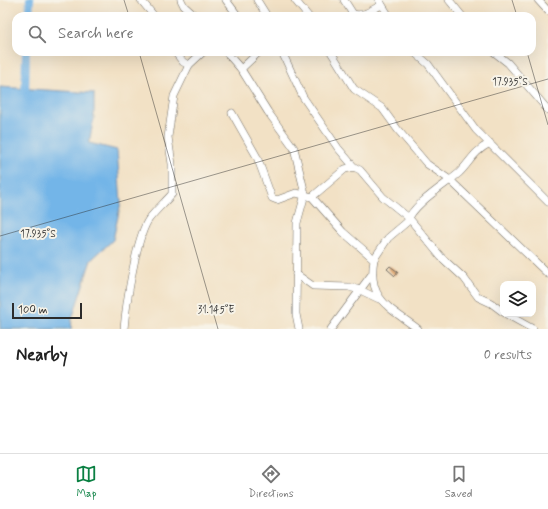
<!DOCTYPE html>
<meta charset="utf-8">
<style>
body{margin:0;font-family:Mynerve,sans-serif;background:#f2f2f2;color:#222}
.controls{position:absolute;right:12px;bottom:12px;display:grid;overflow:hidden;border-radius:8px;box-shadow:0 4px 16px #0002}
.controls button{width:36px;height:36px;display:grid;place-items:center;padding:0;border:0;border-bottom:1px solid #e0e0e0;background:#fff;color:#222;font:20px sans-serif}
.scale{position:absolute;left:12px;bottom:10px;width:70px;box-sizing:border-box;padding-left:4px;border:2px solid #2b2b2b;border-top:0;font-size:11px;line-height:14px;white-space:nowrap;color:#2b2b2b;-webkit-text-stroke:3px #f7f3e8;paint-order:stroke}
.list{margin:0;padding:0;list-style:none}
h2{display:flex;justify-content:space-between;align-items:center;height:52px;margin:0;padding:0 16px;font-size:17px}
h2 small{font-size:13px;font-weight:400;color:#767676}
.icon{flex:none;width:22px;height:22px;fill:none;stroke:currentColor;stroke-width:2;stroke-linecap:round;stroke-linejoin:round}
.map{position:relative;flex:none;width:548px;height:329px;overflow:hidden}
.search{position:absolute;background:#fff;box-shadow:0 4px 16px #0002;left:12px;right:12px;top:12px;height:44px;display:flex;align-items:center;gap:10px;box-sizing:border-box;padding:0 14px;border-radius:12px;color:#767676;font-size:15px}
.sheet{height:124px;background:#fff}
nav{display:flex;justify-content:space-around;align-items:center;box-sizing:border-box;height:56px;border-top:1px solid #e0e0e0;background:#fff;font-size:11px;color:#767676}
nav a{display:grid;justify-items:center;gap:2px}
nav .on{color:#0b8043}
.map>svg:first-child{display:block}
.water{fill:#73b5e8;stroke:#4f708a}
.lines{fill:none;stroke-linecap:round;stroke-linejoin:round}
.river{stroke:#73b5e8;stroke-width:8}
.building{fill:#dda167}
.minor-casing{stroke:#716b61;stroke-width:8}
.minor{stroke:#fff;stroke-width:7}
.ticks{fill:none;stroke:#2b2b2b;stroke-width:1;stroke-opacity:0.45}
.ticks-label{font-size:10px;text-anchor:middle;fill:#2b2b2b;stroke:#f7f3e8;stroke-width:4;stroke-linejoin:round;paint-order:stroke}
</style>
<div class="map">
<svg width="548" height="329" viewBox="0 0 548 329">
<rect width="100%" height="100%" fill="#f7f3e8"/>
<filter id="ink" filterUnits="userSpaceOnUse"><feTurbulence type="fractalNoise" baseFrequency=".025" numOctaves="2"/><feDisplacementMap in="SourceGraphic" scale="8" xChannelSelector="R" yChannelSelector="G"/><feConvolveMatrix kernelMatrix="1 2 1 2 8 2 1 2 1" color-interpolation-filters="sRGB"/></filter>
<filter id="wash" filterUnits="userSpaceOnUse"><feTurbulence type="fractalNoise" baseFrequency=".012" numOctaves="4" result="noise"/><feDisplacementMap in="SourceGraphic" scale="16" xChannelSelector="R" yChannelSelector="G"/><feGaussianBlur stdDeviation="0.9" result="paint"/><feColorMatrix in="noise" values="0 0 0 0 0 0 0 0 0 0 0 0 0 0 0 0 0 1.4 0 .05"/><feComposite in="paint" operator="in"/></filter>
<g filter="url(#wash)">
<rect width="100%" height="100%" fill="#f2e1c5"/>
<polygon class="water" points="0,87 94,93 94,117 89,143 117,150 121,202 113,240 91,260 72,319 71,329 0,329"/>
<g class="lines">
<g class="river">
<polyline points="29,16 30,0"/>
<polyline points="25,97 26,52"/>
</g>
</g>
<g id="blocks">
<polygon class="building" points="390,266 398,272 395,276 387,269"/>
</g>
</g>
<g filter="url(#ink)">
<use href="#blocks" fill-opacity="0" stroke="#716b61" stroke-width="1"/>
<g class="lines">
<g class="minor-casing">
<g id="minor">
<polyline points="141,0 154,16"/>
<polyline points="181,0 184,6 195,16"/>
<polyline points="226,0 238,16"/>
<polyline points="257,0 267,16"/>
<polyline points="295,0 308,16"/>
<path d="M344 0 353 14C365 17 372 9 382 5"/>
<polyline points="379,0 389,16"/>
<polyline points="449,0 462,16"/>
<polyline points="538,0 548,11"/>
<polyline points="175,52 183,62 189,65 203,52"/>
<polyline points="226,52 241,69 268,112 294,148 305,194 297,223 296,314 299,329"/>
<polyline points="282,52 303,97 338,148 354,167"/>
<polyline points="331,52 354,89 382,108 398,130 427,164 450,180 548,274"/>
<polyline points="414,52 428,64 476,130 548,202"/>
<polyline points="494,52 508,63 548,110"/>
<polyline points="241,69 259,52"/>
<path d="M232 113 257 157 272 198 277 200 296 193 312 197 343 232 374 259C367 300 389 307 418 329"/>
<polyline points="312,197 345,169 354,167 360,170 383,197 409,218 441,257 464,278 478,297 491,303 503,312"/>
<path d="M374 259 388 238 407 222C413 204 445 185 459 173 471 161 473 152 490 143"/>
<polyline points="296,274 313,286 349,287 360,290 372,274"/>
<polyline points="506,314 533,329"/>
<path d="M124 329C126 305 136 237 149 219 156 210 165 202 172 194V164L168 137 174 96 189 65"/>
<polyline points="331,329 360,290 379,299"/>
</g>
</g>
<use href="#minor" class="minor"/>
</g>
</g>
<path class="ticks" d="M124 0 129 16M512 0 517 16M139 52 218 329M527 52 548 125M0 236 548 79"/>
<g class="ticks-label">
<text x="510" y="85">17.935°S</text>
<text x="38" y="237">17.935°S</text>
<text x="216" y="313">31.145°E</text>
</g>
</svg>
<div class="controls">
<button><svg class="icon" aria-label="layers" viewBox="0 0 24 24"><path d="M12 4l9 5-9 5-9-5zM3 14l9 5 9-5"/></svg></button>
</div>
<div class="scale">100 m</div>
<div class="search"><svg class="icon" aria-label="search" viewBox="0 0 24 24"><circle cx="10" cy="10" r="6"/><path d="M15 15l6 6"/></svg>Search here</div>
</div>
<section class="sheet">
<h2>Nearby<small>0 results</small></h2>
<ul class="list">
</ul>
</section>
<nav>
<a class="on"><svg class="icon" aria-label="map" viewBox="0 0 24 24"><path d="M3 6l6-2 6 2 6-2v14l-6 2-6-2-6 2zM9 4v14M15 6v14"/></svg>Map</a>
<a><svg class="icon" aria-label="directions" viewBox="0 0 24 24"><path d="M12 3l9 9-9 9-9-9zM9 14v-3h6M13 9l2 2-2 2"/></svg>Directions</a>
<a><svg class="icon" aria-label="saved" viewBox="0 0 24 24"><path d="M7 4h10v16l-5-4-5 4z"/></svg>Saved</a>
</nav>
